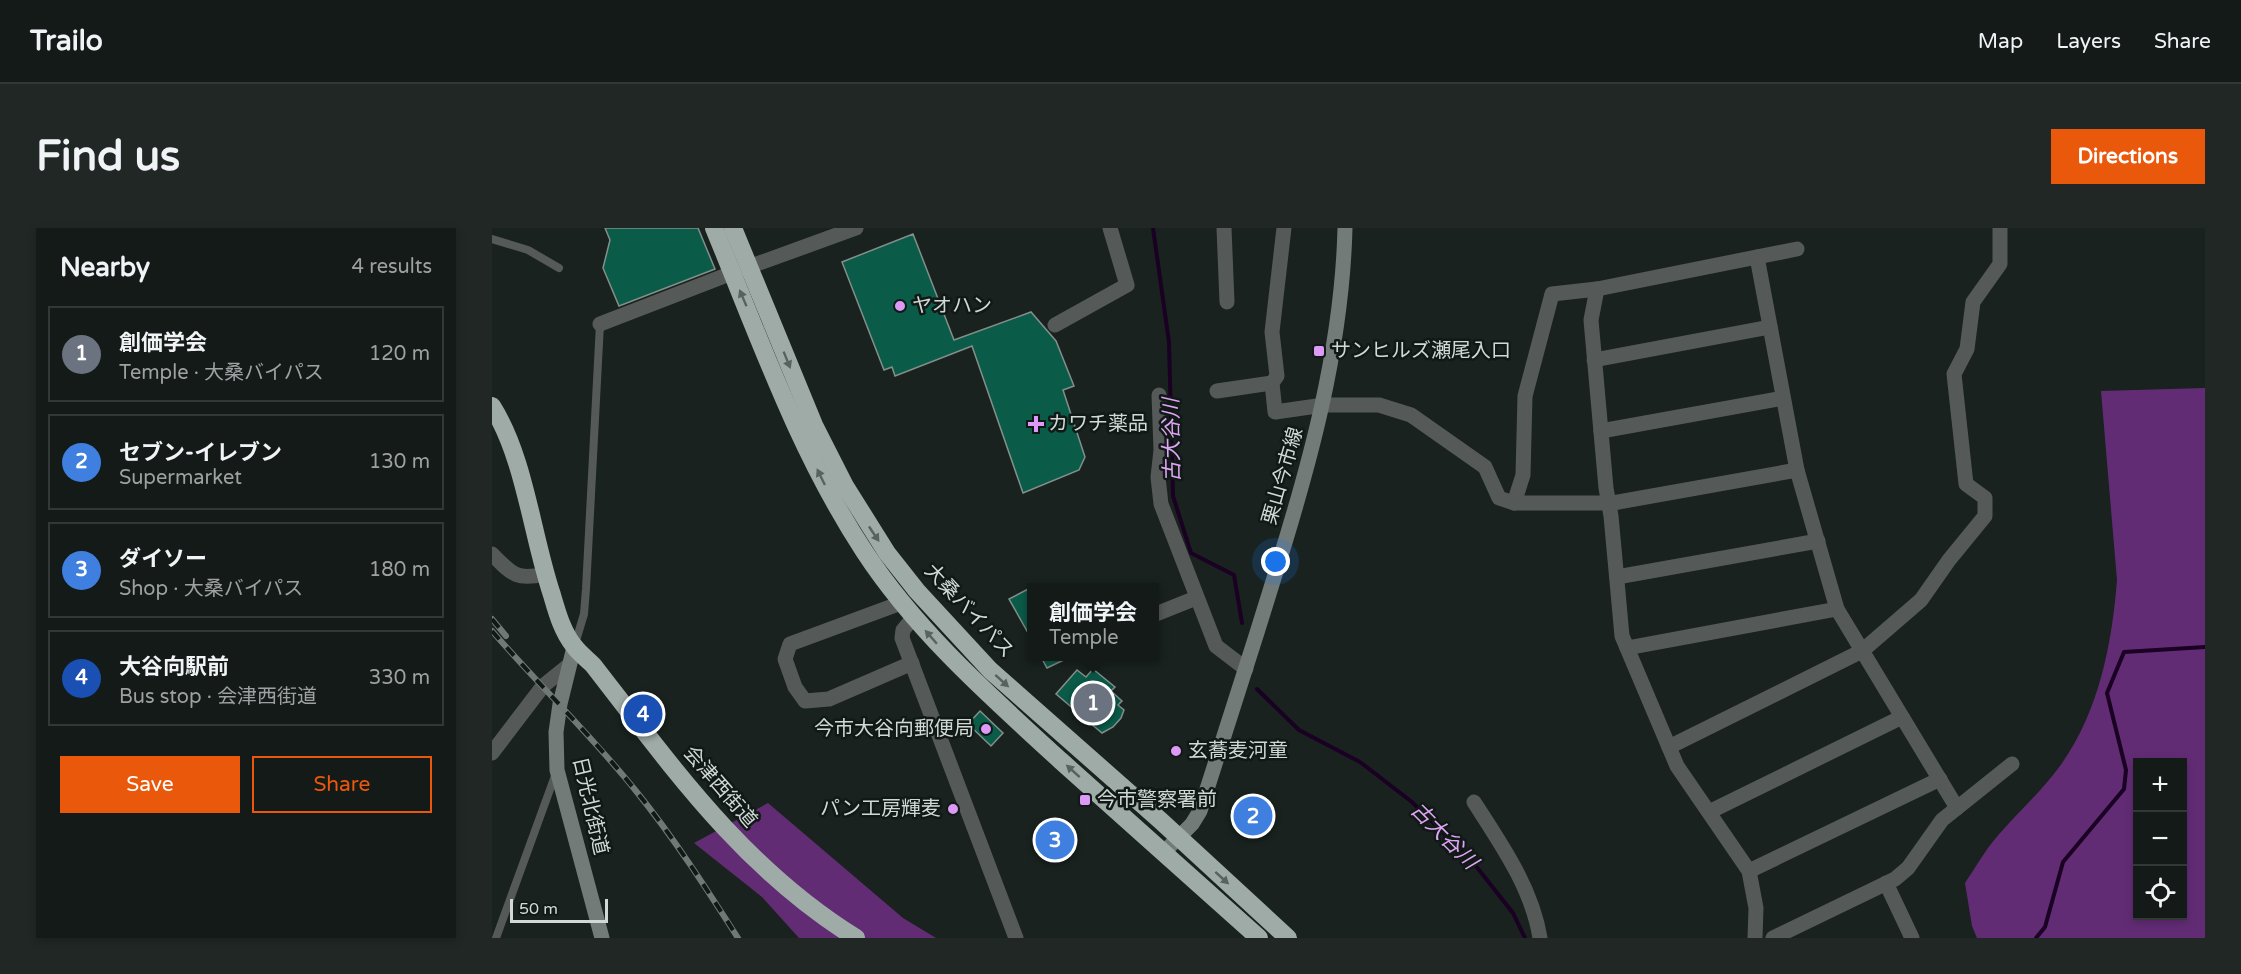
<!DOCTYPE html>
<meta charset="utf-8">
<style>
body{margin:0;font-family:"Varela Round","Noto Sans JP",sans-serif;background:#202724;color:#f1f3f6}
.controls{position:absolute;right:18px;bottom:18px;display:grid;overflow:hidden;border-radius:0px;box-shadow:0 3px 9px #0003}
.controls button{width:54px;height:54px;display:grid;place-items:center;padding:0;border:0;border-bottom:2px solid #323836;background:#131a17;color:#f1f3f6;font:30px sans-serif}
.scale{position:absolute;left:18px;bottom:15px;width:98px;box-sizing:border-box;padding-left:6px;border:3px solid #d1d8d5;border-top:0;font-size:16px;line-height:21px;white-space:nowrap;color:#d1d8d5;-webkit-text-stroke:4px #101916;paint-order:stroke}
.you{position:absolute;left:784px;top:334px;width:21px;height:21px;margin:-15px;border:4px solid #fff;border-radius:50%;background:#1a73e8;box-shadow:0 0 0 9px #1a73e833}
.badge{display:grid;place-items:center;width:39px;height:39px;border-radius:50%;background:#ea580c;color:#fff;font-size:20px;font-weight:700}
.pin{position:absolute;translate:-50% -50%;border:3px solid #fff;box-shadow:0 2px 6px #0006}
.popup{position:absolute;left:535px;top:355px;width:132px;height:78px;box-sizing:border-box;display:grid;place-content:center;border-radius:0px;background:#131a17;filter:drop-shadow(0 2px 4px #0005);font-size:20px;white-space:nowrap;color:#9da1a1}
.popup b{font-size:22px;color:#f1f3f6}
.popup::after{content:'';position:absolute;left:50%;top:100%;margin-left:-12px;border:12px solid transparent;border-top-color:#131a17}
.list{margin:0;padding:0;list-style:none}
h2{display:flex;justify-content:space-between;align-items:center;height:78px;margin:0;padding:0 24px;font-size:26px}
h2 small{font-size:20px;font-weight:400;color:#9da1a1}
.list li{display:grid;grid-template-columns:39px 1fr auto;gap:18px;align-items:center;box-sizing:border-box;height:96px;margin:0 12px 12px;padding:0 12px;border:2px solid #323836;border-radius:0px}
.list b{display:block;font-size:22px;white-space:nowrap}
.list p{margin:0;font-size:20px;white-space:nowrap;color:#9da1a1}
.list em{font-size:20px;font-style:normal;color:#9da1a1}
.actions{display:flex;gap:12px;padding:18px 24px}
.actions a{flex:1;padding:14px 0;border:2px solid #ea580c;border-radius:0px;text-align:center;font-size:21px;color:#ea580c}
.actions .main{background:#ea580c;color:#fff}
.icon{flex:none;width:33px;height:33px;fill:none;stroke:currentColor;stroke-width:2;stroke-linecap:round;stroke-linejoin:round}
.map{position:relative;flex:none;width:1713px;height:710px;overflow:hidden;border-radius:0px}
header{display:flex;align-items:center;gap:36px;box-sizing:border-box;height:84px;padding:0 30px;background:#131a17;border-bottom:2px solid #323836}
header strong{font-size:28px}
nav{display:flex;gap:33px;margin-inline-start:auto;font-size:21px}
.intro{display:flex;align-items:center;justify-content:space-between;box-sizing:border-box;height:144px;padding:0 36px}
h1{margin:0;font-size:42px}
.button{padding:15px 27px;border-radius:0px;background:#ea580c;color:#fff;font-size:21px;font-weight:700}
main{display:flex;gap:36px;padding:0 36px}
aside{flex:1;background:#131a17;border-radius:0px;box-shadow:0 3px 9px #0003}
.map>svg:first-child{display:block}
.forest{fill:#622c75;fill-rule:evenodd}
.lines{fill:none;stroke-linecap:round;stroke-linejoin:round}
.stream{stroke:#1a0023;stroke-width:4}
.building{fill:#0b5b49;stroke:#838f8a;stroke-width:1.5}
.lane{stroke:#555a58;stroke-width:8}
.street{stroke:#555a58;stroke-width:15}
.secondary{stroke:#737b78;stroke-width:15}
.highway{stroke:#9faba7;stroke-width:18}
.rail-casing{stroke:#717976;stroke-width:6}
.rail{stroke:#101916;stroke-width:4;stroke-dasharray:11;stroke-linecap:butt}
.oneway{fill:#58625e}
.poi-dot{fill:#dc99f5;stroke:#101916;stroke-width:2}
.labels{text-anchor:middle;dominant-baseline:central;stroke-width:5;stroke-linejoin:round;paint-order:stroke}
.poi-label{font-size:20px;fill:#d1d8d5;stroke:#101916;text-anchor:start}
.street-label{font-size:20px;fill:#d1d8d5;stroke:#101916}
.water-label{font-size:21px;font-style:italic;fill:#e0a5f6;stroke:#101916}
</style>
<header>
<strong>Trailo</strong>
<nav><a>Map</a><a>Layers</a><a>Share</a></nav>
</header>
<div class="intro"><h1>Find us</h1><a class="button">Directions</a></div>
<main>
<aside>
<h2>Nearby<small>4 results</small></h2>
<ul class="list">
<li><span class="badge" style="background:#6b7280">1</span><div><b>創価学会</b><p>Temple · 大桑バイパス</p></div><em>120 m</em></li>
<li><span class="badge" style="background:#3f7fe0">2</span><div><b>セブン-イレブン</b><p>Supermarket</p></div><em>130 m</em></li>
<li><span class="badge" style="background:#3f7fe0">3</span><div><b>ダイソー</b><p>Shop · 大桑バイパス</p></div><em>180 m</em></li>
<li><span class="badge" style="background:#1a4fb4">4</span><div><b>大谷向駅前</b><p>Bus stop · 会津西街道</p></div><em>330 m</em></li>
</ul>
<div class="actions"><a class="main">Save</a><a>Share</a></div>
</aside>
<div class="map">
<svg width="1713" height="710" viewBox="0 0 1713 710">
<rect width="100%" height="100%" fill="#19221f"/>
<g class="forest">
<path d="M1713 160V710H1485L1480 698 1473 655C1481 643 1488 631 1496 620 1518 591 1547 567 1568 538 1607 484 1620 416 1625 352L1609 163ZM1646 534H1690V688H1646Z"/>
<polygon points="276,575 411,690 444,710 307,710 270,669 202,615"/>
</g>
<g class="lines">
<g class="stream">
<polyline points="661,0 677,114 681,268 699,325 742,347 750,395"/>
<polyline points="765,461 807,502 868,534 920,574 980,633 1021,685 1033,710"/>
<polyline points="1544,710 1553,699 1571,634 1632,561 1634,542 1615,465 1632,424 1713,419"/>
</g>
</g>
<g class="building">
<polygon points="113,0 206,0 223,41 127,78 111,40 118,12"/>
<polygon points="421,6 462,112 539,84 564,113 582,158 571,162 593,229 587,242 531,265 480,118 403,148 400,139 392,142 350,34"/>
<polygon points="540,359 540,412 517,371"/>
<polygon points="549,429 578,429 555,440"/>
<polygon points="601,441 623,459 619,463 630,473 626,477 632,482 629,490 621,499 610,505 564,466 585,442 594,449"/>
<polygon points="488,483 511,505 499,518 476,496"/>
</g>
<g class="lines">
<g class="lane">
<polyline points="0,11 36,22 67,40"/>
<polyline points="83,416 92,386 94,361 108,96"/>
<polyline points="4,710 64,545"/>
</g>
<g class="street">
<polyline points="732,0 735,74"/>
<polyline points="792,0 780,104 785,148 780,155 783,184 832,177 887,177 919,187 993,239 1007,270 1022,275 1121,275 1305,242"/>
<polyline points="1265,29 1305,242 1345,381 1465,580"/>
<polyline points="1105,61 1099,92 1114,260 1119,288 1130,408 1185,538 1257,643 1264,680 1263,710"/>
<polyline points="108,96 240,45 364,0"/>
<polyline points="563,97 635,57 618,0"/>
<polyline points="1102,132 1278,99"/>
<polyline points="725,163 780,155"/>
<polyline points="667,167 669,222 666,249 669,276 724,418 754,441"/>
<polyline points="1109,203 1291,170"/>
<polyline points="1022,275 1031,247 1033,168 1060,66 1105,61 1305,21"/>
<path d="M0 326C19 345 24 353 52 346"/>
<polyline points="1125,349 1326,313"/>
<polyline points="409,375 298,416 293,431 303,459 313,473 337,471 420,435"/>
<polyline points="664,386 704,370"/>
<polyline points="422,389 411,402 410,410 524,710"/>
<polyline points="1135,420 1345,381"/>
<polyline points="1177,519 1370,423 1429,372 1457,332 1493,288 1493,270 1474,256 1462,146 1475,121 1481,74 1508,36 1508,0"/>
<polyline points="0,525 51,458 77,437"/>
<path d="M982 574C1009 616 1040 660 1048 710"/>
<polyline points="1217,584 1410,489"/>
<polyline points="1257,643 1448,551"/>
<polyline points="1394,655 1420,710"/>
<polyline points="1281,710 1403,651 1416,640 1450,592 1520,536"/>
</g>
<g class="secondary">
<polyline points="82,419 68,476 64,504 65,542 110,710"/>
<path d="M671 625 700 596 708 583C733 506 758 428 782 350 818 236 850 120 853 0"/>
</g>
<g class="highway">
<path d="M222 0C267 109 307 224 372 323 425 404 498 468 569 533 635 592 701 651 767 710"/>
<polyline points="241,0 322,197 353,258 395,325 425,363 498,442 669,593 796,710"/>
<path d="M0 178C33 230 40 308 60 367 65 384 70 403 82 418 87 425 95 431 101 437 181 540 251 640 364 710"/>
</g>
<g class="rail-casing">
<g id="rail">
<polyline points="0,391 14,408"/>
<path d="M0 403C47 457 99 507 144 563 182 610 214 660 246 710"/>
</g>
</g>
<use href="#rail" class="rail"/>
</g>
<defs><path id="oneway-solid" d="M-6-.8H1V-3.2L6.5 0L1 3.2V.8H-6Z" transform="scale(1.5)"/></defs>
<g class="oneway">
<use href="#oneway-solid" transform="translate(251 70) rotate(-113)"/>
<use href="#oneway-solid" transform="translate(295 132) rotate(68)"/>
<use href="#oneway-solid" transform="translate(329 249) rotate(-116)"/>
<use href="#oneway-solid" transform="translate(382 306) rotate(56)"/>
<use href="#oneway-solid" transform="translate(439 409) rotate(-131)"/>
<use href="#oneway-solid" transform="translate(510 453) rotate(42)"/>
<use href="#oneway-solid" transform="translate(581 543) rotate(-138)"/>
<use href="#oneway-solid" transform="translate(730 650) rotate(42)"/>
</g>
<g class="poi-dot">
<circle cx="408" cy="78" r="6"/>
<rect x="821" y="117" width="12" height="12" rx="3"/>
<path d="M541 187h6v6h6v6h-6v6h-6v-6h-6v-6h6z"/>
<circle cx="494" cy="501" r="6"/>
<circle cx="684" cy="523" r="6"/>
<rect x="587" y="566" width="12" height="12" rx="3"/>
<circle cx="461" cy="581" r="6"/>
</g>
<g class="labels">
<g class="poi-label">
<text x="420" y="78">ヤオハン</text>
<text x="839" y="123">サンヒルズ瀬尾入口</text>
<text x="556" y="196">カワチ薬品</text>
<text x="482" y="501" text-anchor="end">今市大谷向郵便局</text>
<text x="696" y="523">玄蕎麦河童</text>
<text x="605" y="572">今市警察署前</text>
<text x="449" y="581" text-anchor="end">パン工房輝麦</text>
</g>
<g class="street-label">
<text transform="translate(791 248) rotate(-74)">栗山今市線</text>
<text transform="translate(477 383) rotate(47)">大桑バイパス</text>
<text transform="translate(228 559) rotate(49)">会津西街道</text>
<text transform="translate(98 578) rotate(77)">日光北街道</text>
</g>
<g class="water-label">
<text transform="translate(680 212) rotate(-91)">古大谷川</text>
<text transform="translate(952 608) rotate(45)">古大谷川</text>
</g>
</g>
</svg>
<div class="controls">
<button>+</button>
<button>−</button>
<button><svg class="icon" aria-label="locate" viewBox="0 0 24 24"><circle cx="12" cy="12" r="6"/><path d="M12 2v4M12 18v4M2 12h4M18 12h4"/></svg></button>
</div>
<div class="scale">50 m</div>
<div class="you"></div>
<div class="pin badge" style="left:601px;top:475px;background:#6b7280">1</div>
<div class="popup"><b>創価学会</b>Temple</div>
<div class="pin badge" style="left:761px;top:588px;background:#3f7fe0">2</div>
<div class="pin badge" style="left:563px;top:612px;background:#3f7fe0">3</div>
<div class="pin badge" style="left:151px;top:486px;background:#1a4fb4">4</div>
</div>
</main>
